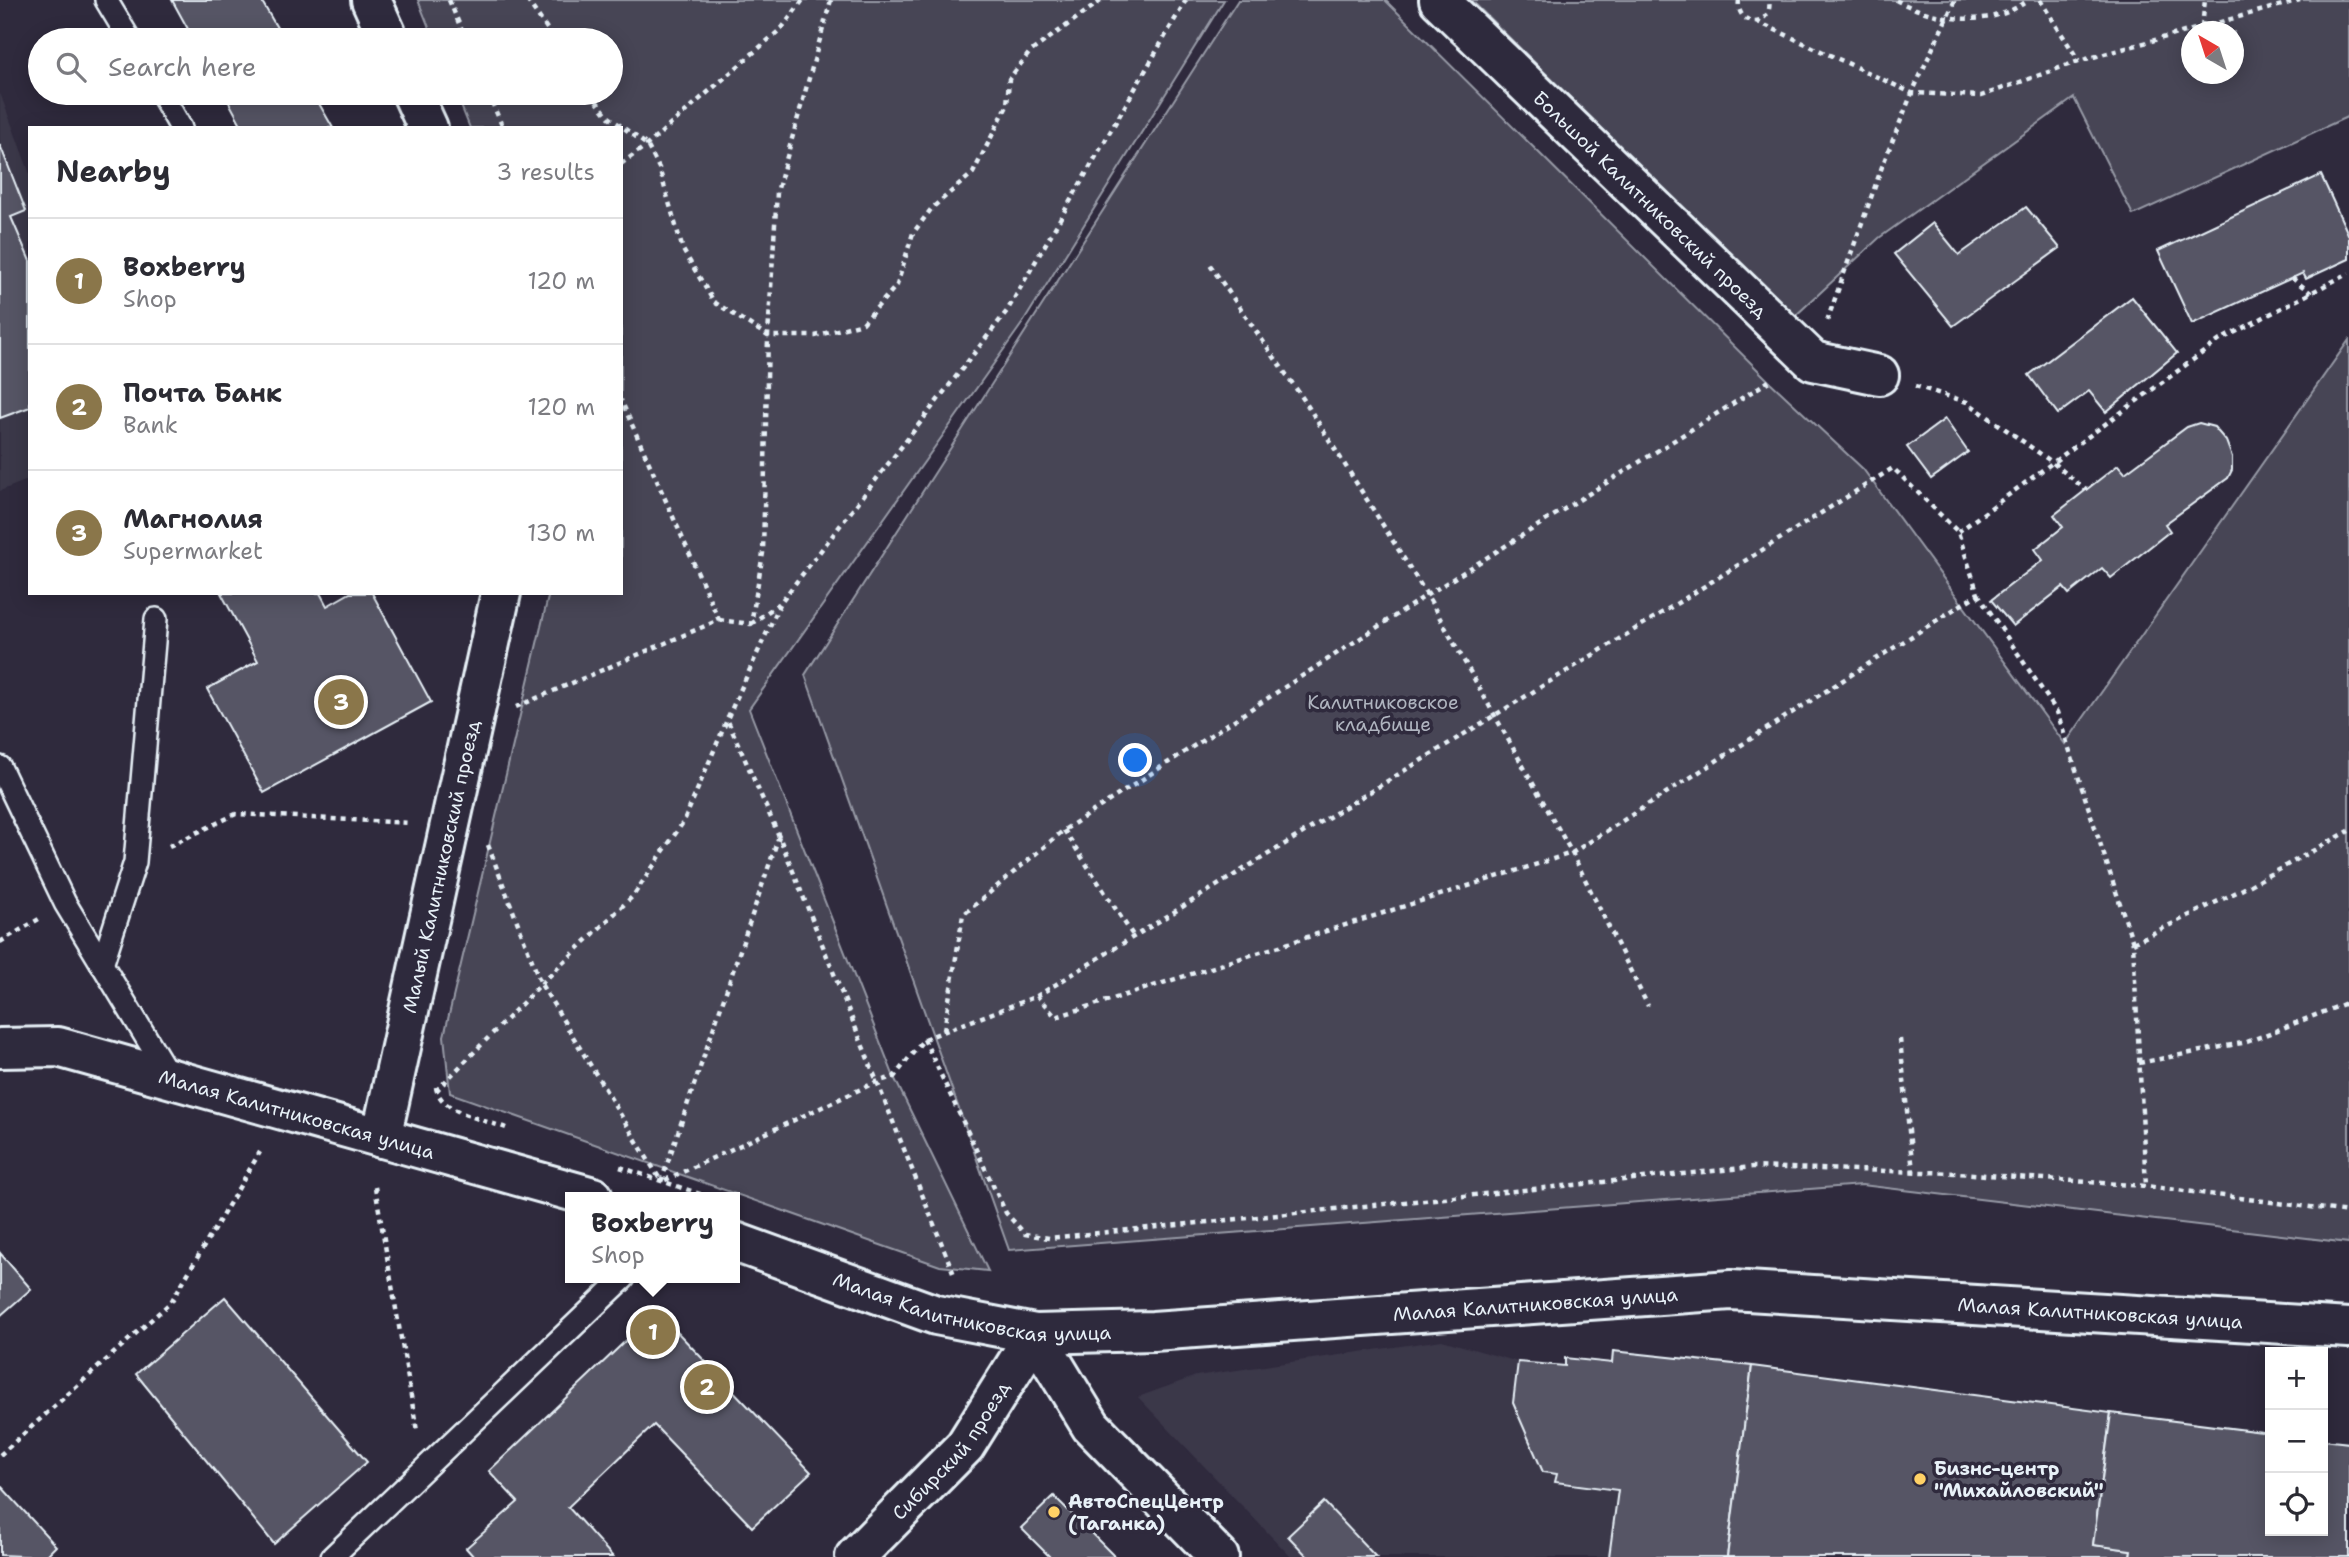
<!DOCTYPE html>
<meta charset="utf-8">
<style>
body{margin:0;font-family:"Shantell Sans",sans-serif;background:#f7f7f7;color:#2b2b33}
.controls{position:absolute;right:21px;bottom:21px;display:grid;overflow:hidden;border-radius:0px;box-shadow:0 4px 18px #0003}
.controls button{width:63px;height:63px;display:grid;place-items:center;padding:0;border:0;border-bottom:2px solid #e1e1e2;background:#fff;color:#2b2b33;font:35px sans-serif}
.compass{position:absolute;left:2181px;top:21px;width:63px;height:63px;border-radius:50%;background:#fff;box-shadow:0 4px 18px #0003;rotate:321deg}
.you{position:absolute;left:1136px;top:761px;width:24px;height:24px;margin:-18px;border:5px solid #fff;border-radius:50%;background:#1a73e8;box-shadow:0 0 0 10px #1a73e833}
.badge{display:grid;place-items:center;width:46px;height:46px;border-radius:50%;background:#8a764a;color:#fff;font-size:23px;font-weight:700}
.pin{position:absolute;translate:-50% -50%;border:4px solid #fff;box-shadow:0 2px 7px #0006}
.popup{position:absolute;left:565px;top:1192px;width:175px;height:91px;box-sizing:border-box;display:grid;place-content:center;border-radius:0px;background:#fff;filter:drop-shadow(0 2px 5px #0005);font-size:23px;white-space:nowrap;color:#7c7c81}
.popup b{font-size:26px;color:#2b2b33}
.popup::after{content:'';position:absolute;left:50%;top:100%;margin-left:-14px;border:14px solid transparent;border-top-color:#fff}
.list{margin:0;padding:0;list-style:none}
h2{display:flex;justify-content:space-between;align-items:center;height:91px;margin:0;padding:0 28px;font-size:30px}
h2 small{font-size:23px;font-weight:400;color:#7c7c81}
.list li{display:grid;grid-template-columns:46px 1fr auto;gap:21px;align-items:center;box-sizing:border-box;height:126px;padding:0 28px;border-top:2px solid #e1e1e2}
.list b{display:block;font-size:26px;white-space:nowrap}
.list p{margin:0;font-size:23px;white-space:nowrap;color:#7c7c81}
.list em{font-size:23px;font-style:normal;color:#7c7c81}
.icon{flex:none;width:38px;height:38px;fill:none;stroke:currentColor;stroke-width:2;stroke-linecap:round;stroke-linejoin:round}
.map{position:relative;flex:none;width:2349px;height:1557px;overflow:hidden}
.search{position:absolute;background:#fff;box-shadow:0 4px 18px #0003;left:28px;top:28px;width:595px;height:77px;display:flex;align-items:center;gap:18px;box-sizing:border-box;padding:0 24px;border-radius:38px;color:#7c7c81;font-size:26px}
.panel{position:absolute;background:#fff;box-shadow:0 4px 18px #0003;left:28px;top:126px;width:595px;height:469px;border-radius:0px}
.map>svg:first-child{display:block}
.built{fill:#3b3749}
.green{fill:#464455;stroke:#979aa6;stroke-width:2;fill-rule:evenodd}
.building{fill:#575565;stroke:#e8f1f8;stroke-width:2}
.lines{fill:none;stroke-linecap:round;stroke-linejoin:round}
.service-casing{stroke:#e8f1f8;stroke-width:26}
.minor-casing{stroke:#e8f1f8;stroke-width:44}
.tertiary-casing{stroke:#e8f1f8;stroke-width:44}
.path{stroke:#e8f1f8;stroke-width:4.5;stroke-dasharray:5 5;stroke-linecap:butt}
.service{stroke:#2f2a3d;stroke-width:21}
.minor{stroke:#2f2a3d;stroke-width:38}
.tertiary{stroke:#2f2a3d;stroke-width:38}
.poi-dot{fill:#ffd166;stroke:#2f2a3d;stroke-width:2.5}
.labels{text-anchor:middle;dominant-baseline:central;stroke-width:7;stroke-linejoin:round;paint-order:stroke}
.street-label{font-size:19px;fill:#e8f1f8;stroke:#2f2a3d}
.park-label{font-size:19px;fill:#afb4bf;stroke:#2f2a3d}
.poi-label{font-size:19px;font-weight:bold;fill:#e8f1f8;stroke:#2f2a3d;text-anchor:start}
</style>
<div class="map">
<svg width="2349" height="1557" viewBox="0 0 2349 1557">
<rect width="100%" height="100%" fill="#2f2a3d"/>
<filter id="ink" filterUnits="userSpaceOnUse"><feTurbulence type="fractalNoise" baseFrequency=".0143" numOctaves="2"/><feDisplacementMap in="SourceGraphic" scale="14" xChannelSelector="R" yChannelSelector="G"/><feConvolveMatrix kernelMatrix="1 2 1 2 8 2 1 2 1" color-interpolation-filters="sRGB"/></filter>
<g filter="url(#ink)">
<g class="built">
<polygon points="0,93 30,174 30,479 0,491"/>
<polygon points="1442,1340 1518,1362 1564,1366 1565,1358 1612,1363 1613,1351 1752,1366 2270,1433 2270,1531 2323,1531 2323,1440 2349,1443 2349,1557 1291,1557 1138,1397 1196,1376"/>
</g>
<g class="green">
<polygon points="418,0 1224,0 1024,321 749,709 894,1077 988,1271 940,1266 450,1093 444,1036 549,593 621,593 621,128 470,128 456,93 611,93 611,40 434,40"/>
<polygon points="1238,0 1385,0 1769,381 1863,469 2065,744 2349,340 2349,1243 1862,1185 1009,1250 805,675"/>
<path d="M1471 0H2349V116L2133 215 2074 98 1879 238 1794 317ZM2192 32H2234V74H2192Z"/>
</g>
<g class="building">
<polygon points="172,0 261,0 284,40 194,40"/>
<polygon points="224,93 313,93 333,128 243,128"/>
<polygon points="0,145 26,211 11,217 30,261 30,407 0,418"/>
<polygon points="2321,175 2349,236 2349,259 2306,279 2303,273 2192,324 2158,251"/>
<polygon points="2026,207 2060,248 1953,326 1894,254 1933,223 1959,255"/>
<polygon points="2132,297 2177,353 2106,412 2089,391 2058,414 2029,375"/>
<polygon points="1945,419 1968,452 1931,479 1907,447"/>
<polygon points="2199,423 2214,427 2226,441 2232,457 2232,470 2228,478 2165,524 2170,531 2111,578 2102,568 2069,594 2063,587 2013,626 1991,600 2043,560 2035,549 2063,527 2054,515 2118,465 2125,473 2187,427"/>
<polygon points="221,593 320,593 327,606 350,593 372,593 431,702 264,793 207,689 258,661"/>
<polygon points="0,1253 31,1289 0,1316"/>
<polygon points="225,1297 367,1462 274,1544 136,1374"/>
<polygon points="657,1311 811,1472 752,1527 654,1425 568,1507 613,1557 474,1557 466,1548 518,1502 489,1471"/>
<polygon points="1613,1351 1752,1366 1727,1557 1609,1557 1618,1490 1555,1482 1557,1474 1543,1472 1513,1403 1518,1362 1565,1366 1565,1358 1612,1363"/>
<polygon points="1752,1366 2111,1413 2093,1545 2131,1550 2130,1557 1727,1557"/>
<polygon points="2111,1413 2270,1433 2270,1531 2323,1531 2323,1440 2349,1443 2349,1557 2130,1557 2131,1550 2093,1545"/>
<polygon points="0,1485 56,1546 45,1557 0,1555"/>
<polygon points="1054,1496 1115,1557 1050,1557 1021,1528"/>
<polygon points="1324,1502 1376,1557 1308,1557 1288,1536"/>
</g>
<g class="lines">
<g class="service-casing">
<g id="service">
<polyline points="106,0 130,40"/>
<polyline points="161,93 181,128"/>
<polyline points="0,767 65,903 170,1077"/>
<polyline points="102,965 135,862 156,619"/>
<polyline points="332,1557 624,1278"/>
</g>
</g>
<g class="minor-casing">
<g id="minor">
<polyline points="371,0 389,40"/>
<path id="s1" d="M1439 0 1813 361 1879 375"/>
<polyline points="412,93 428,128"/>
<path id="s2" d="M381 1138 501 593"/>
<path id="s3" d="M855 1557 965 1446 1035 1334 1091 1426 1219 1557"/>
</g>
</g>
<g class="tertiary-casing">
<g id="tertiary">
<path id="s4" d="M0 1048 58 1047 593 1197"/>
<path id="s5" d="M735 1242 936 1315 1035 1334 1153 1331 1731 1290 2349 1328"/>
</g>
</g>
<g class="path">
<polyline points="449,0 466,40"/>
<polyline points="527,0 555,40"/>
<path d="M1739 0C1735 28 1774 28 1769 0"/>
<path d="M1896 0C1934 21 1992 29 2028 0"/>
<polyline points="2040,0 2079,61"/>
<polyline points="1756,21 1912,93 1981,96 2079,61 2300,0"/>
<polyline points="2202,27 2205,0"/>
<polyline points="488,93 503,128"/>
<polyline points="590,93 609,117 647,145 659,168 683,250 714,302 768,336 815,336 863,323 897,285 913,233 932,208 973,173 1007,106 1009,79 1030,52 1102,0"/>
<polyline points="621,164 647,145 782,28 803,0"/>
<polyline points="1210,265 1304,400 1427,595 1572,853 1648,1006"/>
<polyline points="2292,278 2311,293"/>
<polyline points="1827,321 1883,164 1912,93 1955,0"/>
<polyline points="1915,386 1967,402 2052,462 2086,490"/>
<polyline points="1958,532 2220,340 2349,273"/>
<polyline points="1978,594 2057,712 2133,943 2146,1186"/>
<polyline points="780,604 727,719 779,836 955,1277"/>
<polyline points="719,620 751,624 763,553 768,336 777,192 831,0"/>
<polyline points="751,624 780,603 1007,311 1186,0"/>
<polyline points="516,707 719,620 621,400"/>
<polyline points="1064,830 1134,937"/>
<polyline points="779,836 661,1182 876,1082 894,1077 924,1039 1037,996 1668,609 1893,468 1958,532 1978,594 1572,853 1056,1017 1037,996"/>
<polyline points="488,845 541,984 661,1181"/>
<polyline points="169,846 236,814 411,823"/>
<polyline points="0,942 39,919"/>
<polyline points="2133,943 2243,889 2349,831"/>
<polyline points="944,1030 963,915 1064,830 1427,595 1769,381"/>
<polyline points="924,1039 1006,1213 1025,1234 1049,1238 1752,1167 1958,1173 2146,1186 2349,1212"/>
<polyline points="1900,1039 1913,1172"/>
<polyline points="2139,1063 2247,1042 2349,1002"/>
<path d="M436 1087C439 1112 485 1120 506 1128"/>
<polyline points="436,1091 541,984 633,896 684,821 727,720"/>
<polyline points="620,1167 709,1197"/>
<polyline points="375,1187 417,1431"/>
<polyline points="0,1455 171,1302 260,1152"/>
</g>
<use href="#service" class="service"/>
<use href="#minor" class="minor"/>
<use href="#tertiary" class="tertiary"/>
</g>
</g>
<g class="poi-dot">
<circle cx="1920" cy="1479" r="7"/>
<circle cx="1054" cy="1512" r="7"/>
</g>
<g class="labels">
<g class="street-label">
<text stroke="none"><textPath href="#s1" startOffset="294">Большой Калитниковский проезд</textPath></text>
<text stroke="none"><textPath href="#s2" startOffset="278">Малый Калитниковский проезд</textPath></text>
<text stroke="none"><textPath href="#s4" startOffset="306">Малая Калитниковская улица</textPath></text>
<text stroke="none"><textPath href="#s5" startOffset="248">Малая Калитниковская улица</textPath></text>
<text stroke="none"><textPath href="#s5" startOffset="816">Малая Калитниковская улица</textPath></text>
<text stroke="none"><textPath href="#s5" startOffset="1382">Малая Калитниковская улица</textPath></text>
<text stroke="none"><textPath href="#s3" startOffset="144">Сибирский проезд</textPath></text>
</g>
<g class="park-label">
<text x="1383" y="702">Калитниковское<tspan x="1383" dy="22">кладбище</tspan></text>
</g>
<g class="poi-label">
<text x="1934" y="1468">Бизнс-центр<tspan x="1934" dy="22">"Михайловский"</tspan></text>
<text x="1068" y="1501">АвтоСпецЦентр<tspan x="1068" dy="22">(Таганка)</tspan></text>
</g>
</g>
</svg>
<div class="controls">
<button>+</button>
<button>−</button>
<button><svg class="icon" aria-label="locate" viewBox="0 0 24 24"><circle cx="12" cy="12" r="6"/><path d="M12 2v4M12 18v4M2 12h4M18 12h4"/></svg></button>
</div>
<svg class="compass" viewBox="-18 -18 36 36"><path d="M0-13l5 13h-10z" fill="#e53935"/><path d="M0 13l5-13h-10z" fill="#7c7c81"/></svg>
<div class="you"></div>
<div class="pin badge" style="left:653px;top:1332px">1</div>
<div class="popup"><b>Boxberry</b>Shop</div>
<div class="pin badge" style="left:707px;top:1387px">2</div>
<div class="pin badge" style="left:341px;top:702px">3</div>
<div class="search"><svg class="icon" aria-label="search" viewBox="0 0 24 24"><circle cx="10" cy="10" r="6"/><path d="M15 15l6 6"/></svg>Search here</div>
<section class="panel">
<h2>Nearby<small>3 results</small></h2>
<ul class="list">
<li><span class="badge">1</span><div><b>Boxberry</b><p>Shop</p></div><em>120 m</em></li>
<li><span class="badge">2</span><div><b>Почта Банк</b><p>Bank</p></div><em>120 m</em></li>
<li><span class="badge">3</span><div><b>Магнолия</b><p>Supermarket</p></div><em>130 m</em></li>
</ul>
</section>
</div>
